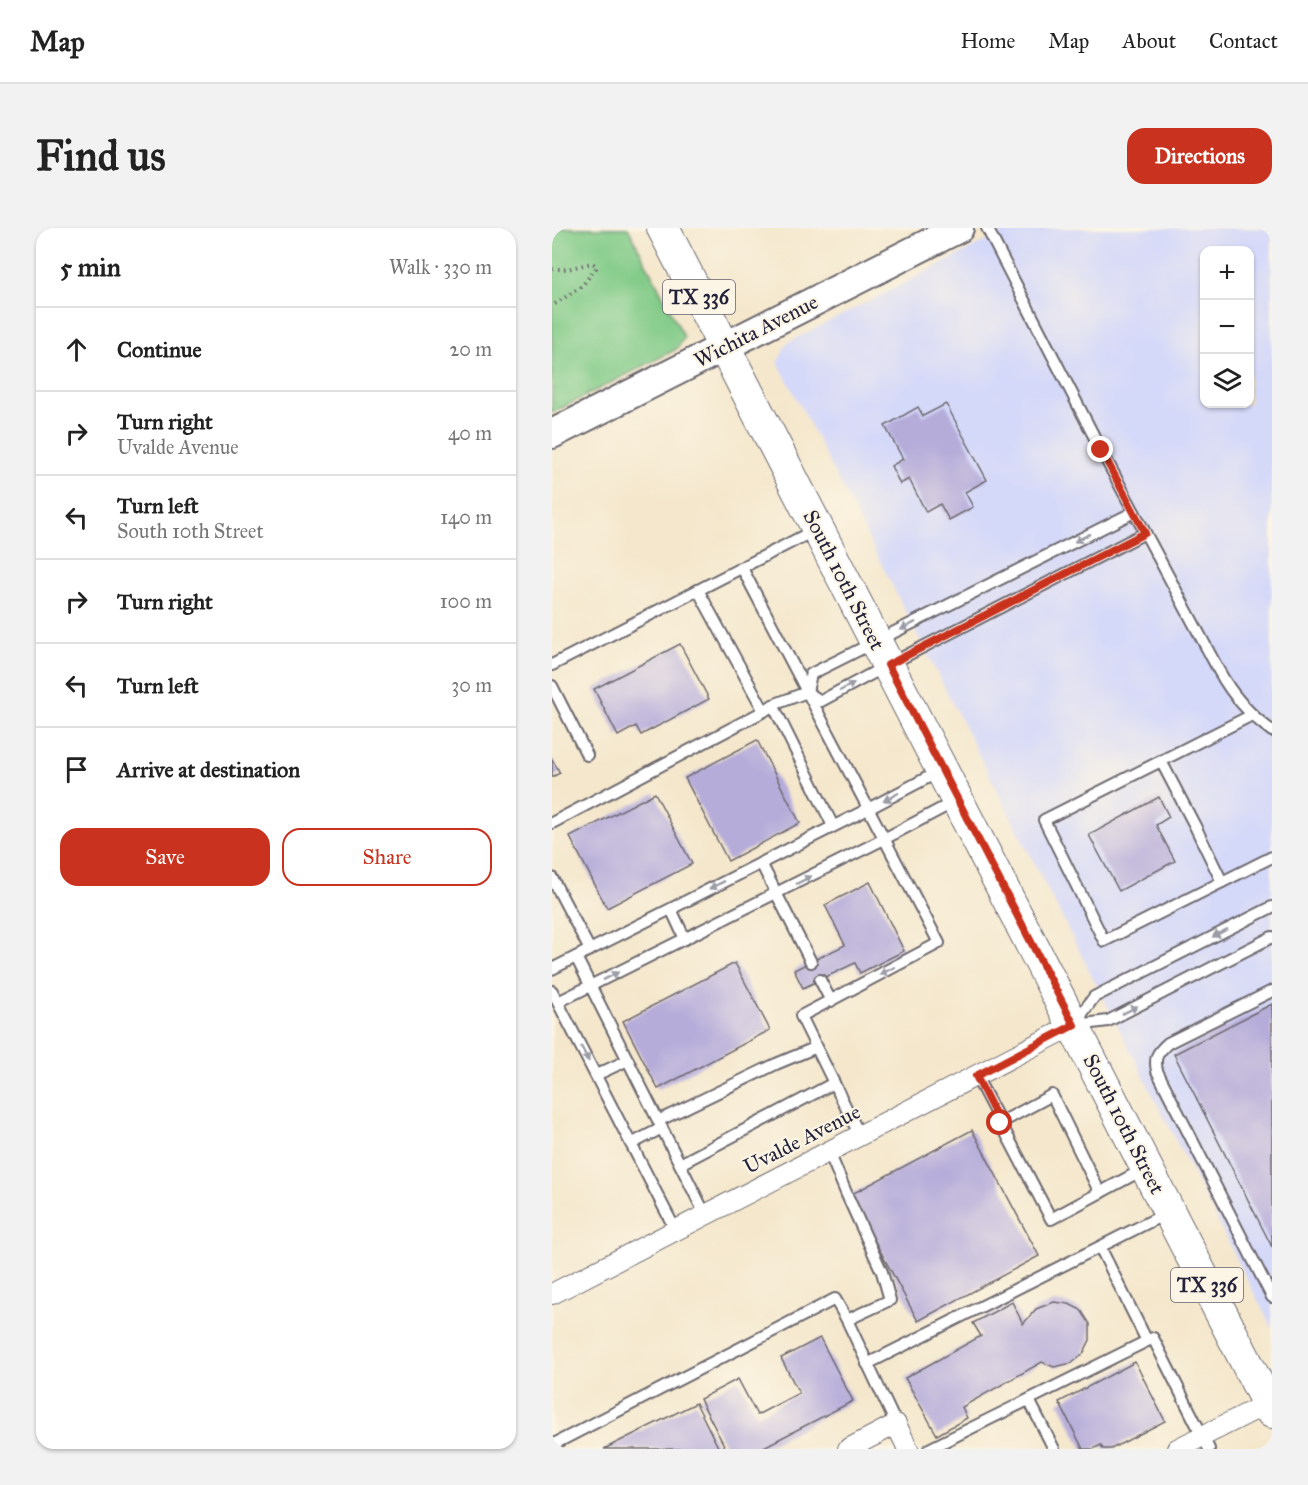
<!DOCTYPE html>
<meta charset="utf-8">
<style>
body{margin:0;font-family:"IM FELL Great Primer",serif;background:#f2f2f2;color:#222}
.controls{position:absolute;right:18px;top:18px;display:grid;overflow:hidden;border-radius:12px;box-shadow:0 2px 4px #0004}
.controls button{width:54px;height:54px;display:grid;place-items:center;padding:0;border:0;border-bottom:2px solid #e0e0e0;background:#fff;color:#222;font:30px sans-serif}
.stop{position:absolute;width:18px;height:18px;margin:-14px;border:4px solid #c8321e;border-radius:50%;background:#fff}
.stop.end{background:#c8321e;border-color:#fff;box-shadow:0 2px 6px #0008}
.list{margin:0;padding:0;list-style:none}
h2{display:flex;justify-content:space-between;align-items:center;height:78px;margin:0;padding:0 24px;font-size:26px}
h2 small{font-size:20px;font-weight:400;color:#767676}
.list li{display:grid;grid-template-columns:39px 1fr auto;gap:18px;align-items:center;box-sizing:border-box;height:84px;padding:0 24px;border-top:2px solid #e0e0e0}
.list b{display:block;font-size:22px;white-space:nowrap}
.list p{margin:0;font-size:20px;white-space:nowrap;color:#767676}
.list em{font-size:20px;font-style:normal;color:#767676}
.actions{display:flex;gap:12px;padding:18px 24px}
.actions a{flex:1;padding:14px 0;border:2px solid #c8321e;border-radius:18px;text-align:center;font-size:21px;color:#c8321e}
.actions .main{background:#c8321e;color:#fff}
.icon{flex:none;width:33px;height:33px;fill:none;stroke:currentColor;stroke-width:2;stroke-linecap:round;stroke-linejoin:round}
.map{position:relative;flex:none;width:720px;height:1221px;overflow:hidden;border-radius:18px}
header{display:flex;align-items:center;gap:36px;box-sizing:border-box;height:84px;padding:0 30px;background:#fff;border-bottom:2px solid #e0e0e0}
header strong{font-size:28px}
nav{display:flex;gap:33px;margin-inline-start:auto;font-size:21px}
.intro{display:flex;align-items:center;justify-content:space-between;box-sizing:border-box;height:144px;padding:0 36px}
h1{margin:0;font-size:42px}
.button{padding:15px 27px;border-radius:18px;background:#c8321e;color:#fff;font-size:21px;font-weight:700}
main{display:flex;gap:36px;padding:0 36px}
aside{flex:1;background:#fff;border-radius:18px;box-shadow:0 2px 4px #0004}
.map>svg:first-child{display:block}
.built{fill:#d4d8f9;fill-rule:evenodd}
.green{fill:#80ca87;stroke:#517661;stroke-width:1.5}
.building{fill:#b5acda}
.lines{fill:none;stroke-linecap:round;stroke-linejoin:round}
.lane-casing{stroke:#6c676e;stroke-width:14}
.street-casing{stroke:#6c676e;stroke-width:22}
.secondary-casing{stroke:#6c676e;stroke-width:32}
.primary-casing{stroke:#6c676e;stroke-width:34}
.path{stroke:#6c676e;stroke-width:4;stroke-dasharray:1.5 4.5;stroke-linecap:butt}
.lane{stroke:#fff;stroke-width:10}
.street{stroke:#fff;stroke-width:20}
.secondary{stroke:#fff;stroke-width:28}
.primary{stroke:#fff;stroke-width:32}
.oneway{fill:#9c9ca7}
.route{stroke:#c8321e;stroke-width:8}
.labels{text-anchor:middle;dominant-baseline:central;stroke-width:4.5;stroke-linejoin:round;paint-order:stroke}
.shield{fill:#fcf5e5;stroke:#63616e;stroke-width:1.5}
.shield-label{font-size:20px;font-weight:bold;fill:#22223b}
.street-label{font-size:21px;fill:#22223b;stroke:#fcf5e5}
</style>
<header>
<strong>Map</strong>
<nav><a>Home</a><a>Map</a><a>About</a><a>Contact</a></nav>
</header>
<div class="intro"><h1>Find us</h1><a class="button">Directions</a></div>
<main>
<aside>
<h2>5 min<small>Walk · 330 m</small></h2>
<ul class="list">
<li><svg class="icon" aria-label="ahead" viewBox="0 0 24 24"><path d="M12 20V5M6 11l6-6 6 6"/></svg><div><b>Continue</b></div><em>20 m</em></li>
<li><svg class="icon" aria-label="right" viewBox="0 0 24 24"><path d="M7 20v-9h11M14 6l5 5-5 5"/></svg><div><b>Turn right</b><p>Uvalde Avenue</p></div><em>40 m</em></li>
<li><svg class="icon" aria-label="left" viewBox="0 0 24 24"><path d="M17 20v-9H6M10 6l-5 5 5 5"/></svg><div><b>Turn left</b><p>South 10th Street</p></div><em>140 m</em></li>
<li><svg class="icon" aria-label="right" viewBox="0 0 24 24"><path d="M7 20v-9h11M14 6l5 5-5 5"/></svg><div><b>Turn right</b></div><em>100 m</em></li>
<li><svg class="icon" aria-label="left" viewBox="0 0 24 24"><path d="M17 20v-9H6M10 6l-5 5 5 5"/></svg><div><b>Turn left</b></div><em>30 m</em></li>
<li><svg class="icon" aria-label="arrive" viewBox="0 0 24 24"><path d="M6 21V4h12l-3 4 3 4H6"/></svg><div><b>Arrive at destination</b></div></li>
</ul>
<div class="actions"><a class="main">Save</a><a>Share</a></div>
</aside>
<div class="map">
<svg width="720" height="1221" viewBox="0 0 720 1221">
<rect width="100%" height="100%" fill="#fcf5e5"/>
<filter id="ink" filterUnits="userSpaceOnUse"><feTurbulence type="fractalNoise" baseFrequency=".0167" numOctaves="2"/><feDisplacementMap in="SourceGraphic" scale="12" xChannelSelector="R" yChannelSelector="G"/><feConvolveMatrix kernelMatrix="1 2 1 2 8 2 1 2 1" color-interpolation-filters="sRGB"/></filter>
<filter id="wash" filterUnits="userSpaceOnUse"><feTurbulence type="fractalNoise" baseFrequency=".008" numOctaves="4" result="noise"/><feDisplacementMap in="SourceGraphic" scale="24" xChannelSelector="R" yChannelSelector="G"/><feGaussianBlur stdDeviation="1.35" result="paint"/><feColorMatrix in="noise" values="0 0 0 0 0 0 0 0 0 0 0 0 0 0 0 0 0 1.4 0 .05"/><feComposite in="paint" operator="in"/></filter>
<g filter="url(#wash)">
<rect width="100%" height="100%" fill="#f4e7cc"/>
<path class="built" d="M460 0H720V1100L226 134 235 115ZM652 22H698V176H652Z"/>
<polygon class="green" points="0,0 76,0 132,109 125,121 0,185"/>
<g id="blocks">
<g class="building">
<polygon points="394,176 435,252 413,264 421,279 397,292 388,276 374,284 357,251 348,256 339,238 351,231 333,198 366,179 371,188"/>
<polygon points="128,416 157,471 89,507 84,498 66,508 42,461"/>
<polygon points="205,512 248,595 176,633 133,550"/>
<polygon points="0,531 8,545 0,549"/>
<polygon points="103,565 140,636 55,680 18,609"/>
<polygon points="607,569 617,589 604,597 623,633 567,663 537,607"/>
<polygon points="318,654 352,723 308,745 303,735 251,760 242,742 293,717 273,677"/>
<polygon points="183,735 218,802 106,861 71,793"/>
<polygon points="720,776 720,1019 622,826"/>
<polygon points="420,902 487,1028 366,1093 298,967"/>
<polygon points="460,1074 471,1096 484,1081 502,1074 517,1076 529,1082 538,1096 538,1112 531,1126 520,1135 502,1139 490,1134 410,1179 415,1190 385,1207 353,1150 429,1108 421,1095"/>
<polygon points="268,1110 301,1173 208,1221 174,1221 148,1171 186,1151 205,1187 247,1165 229,1130"/>
<polygon points="583,1134 613,1193 559,1221 551,1221 549,1217 541,1221 531,1221 507,1174"/>
<polygon points="144,1175 167,1221 52,1221"/>
</g>
</g>
</g>
<g filter="url(#ink)">
<use href="#blocks" fill-opacity="0" stroke="#6c676e" stroke-width="1.5"/>
<g class="lines">
<g class="lane-casing">
<g id="lane">
<path d="M435 0 549 222 667 443C680 467 698 487 720 503"/>
<polyline points="190,340 387,715 249,788 308,908"/>
<polyline points="146,362 212,483 221,477 255,464"/>
<polyline points="0,437 263,302"/>
<polyline points="0,458 35,527"/>
<polyline points="255,464 259,446 582,284"/>
<polyline points="256,465 269,473 336,437 593,305"/>
<polyline points="221,477 281,598"/>
<polyline points="700,487 492,592 552,713 720,629"/>
<polyline points="609,533 643,598 670,654"/>
<polyline points="0,595 212,483"/>
<polyline points="209,635 259,734"/>
<polyline points="0,650 38,722"/>
<polyline points="119,681 133,711"/>
<polyline points="24,729 154,988"/>
<polyline points="0,741 316,581 388,543"/>
<polyline points="268,752 279,773"/>
<polyline points="0,763 124,1003"/>
<path d="M720 763 616 815C605 825 602 829 605 843L720 1069"/>
<polyline points="6,774 332,611 402,574"/>
<polyline points="524,794 542,769 720,679"/>
<polyline points="525,797 556,793 720,709"/>
<polyline points="44,847 76,832"/>
<polyline points="424,848 499,991 592,941"/>
<polyline points="106,893 224,836 265,819"/>
<polyline points="448,895 500,867 548,965"/>
<polyline points="79,916 110,900"/>
<polyline points="277,924 295,967 330,1044 338,1072 295,1092"/>
<polyline points="128,936 282,855"/>
<polyline points="548,1019 595,1113 601,1110 657,1221"/>
<polyline points="315,1136 615,985"/>
<polyline points="477,1172 502,1221"/>
<polyline points="0,1217 283,1071 295,1092 344,1196"/>
<polyline points="377,1221 595,1113"/>
</g>
</g>
<g class="street-casing">
<g id="street">
<polyline points="0,1066 522,797"/>
<polyline points="296,1221 344,1196 356,1221"/>
<polyline points="625,1221 720,1173"/>
</g>
</g>
<g class="secondary-casing">
<polyline id="secondary" points="0,206 407,0"/>
</g>
<g class="primary-casing">
<polyline id="primary" points="111,0 720,1184"/>
</g>
<polyline class="path" points="0,41 15,41 40,35 44,37 44,40 30,58 0,78"/>
<use href="#lane" class="lane"/>
<use href="#street" class="street"/>
<use href="#secondary" class="secondary"/>
<use href="#primary" class="primary"/>
</g>
<defs><path id="oneway-solid" d="M-6-.8H1V-3.2L6.5 0L1 3.2V.8H-6Z" transform="scale(1.5)"/></defs>
<g class="oneway">
<use href="#oneway-solid" transform="translate(530 310) rotate(153)"/>
<use href="#oneway-solid" transform="translate(356 398) rotate(153)"/>
<use href="#oneway-solid" transform="translate(295 459) rotate(-28)"/>
<use href="#oneway-solid" transform="translate(339 569) rotate(152)"/>
<use href="#oneway-solid" transform="translate(252 652) rotate(-27)"/>
<use href="#oneway-solid" transform="translate(165 657) rotate(153)"/>
<use href="#oneway-solid" transform="translate(668 705) rotate(153)"/>
<use href="#oneway-solid" transform="translate(335 743) rotate(152)"/>
<use href="#oneway-solid" transform="translate(59 748) rotate(-27)"/>
<use href="#oneway-solid" transform="translate(578 782) rotate(-27)"/>
<use href="#oneway-solid" transform="translate(33 826) rotate(63)"/>
</g>
</g>
<g class="lines" filter="url(#ink)">
<polyline class="route" points="448,895 424,848 522,797 336,437 593,305 549,222"/>
</g>
<g class="labels">
<g class="shield">
<rect x="111" y="52" width="72" height="34" rx="4.5"/>
<rect x="619" y="1040" width="72" height="34" rx="4.5"/>
</g>
<g class="shield-label">
<text x="147" y="69">TX 336</text>
<text x="655" y="1057">TX 336</text>
</g>
<g class="street-label">
<text transform="translate(204 103) rotate(-27)">Wichita Avenue</text>
<text transform="translate(292 352) rotate(63)">South 10th Street</text>
<text transform="translate(572 896) rotate(63)">South 10th Street</text>
<text transform="translate(250 911) rotate(-27)">Uvalde Avenue</text>
</g>
</g>
</svg>
<div class="controls">
<button>+</button>
<button>−</button>
<button><svg class="icon" aria-label="layers" viewBox="0 0 24 24"><path d="M12 4l9 5-9 5-9-5zM3 14l9 5 9-5"/></svg></button>
</div>
<div class="stop" style="left:448px;top:895px"></div>
<div class="stop end" style="left:549px;top:222px"></div>
</div>
</main>
